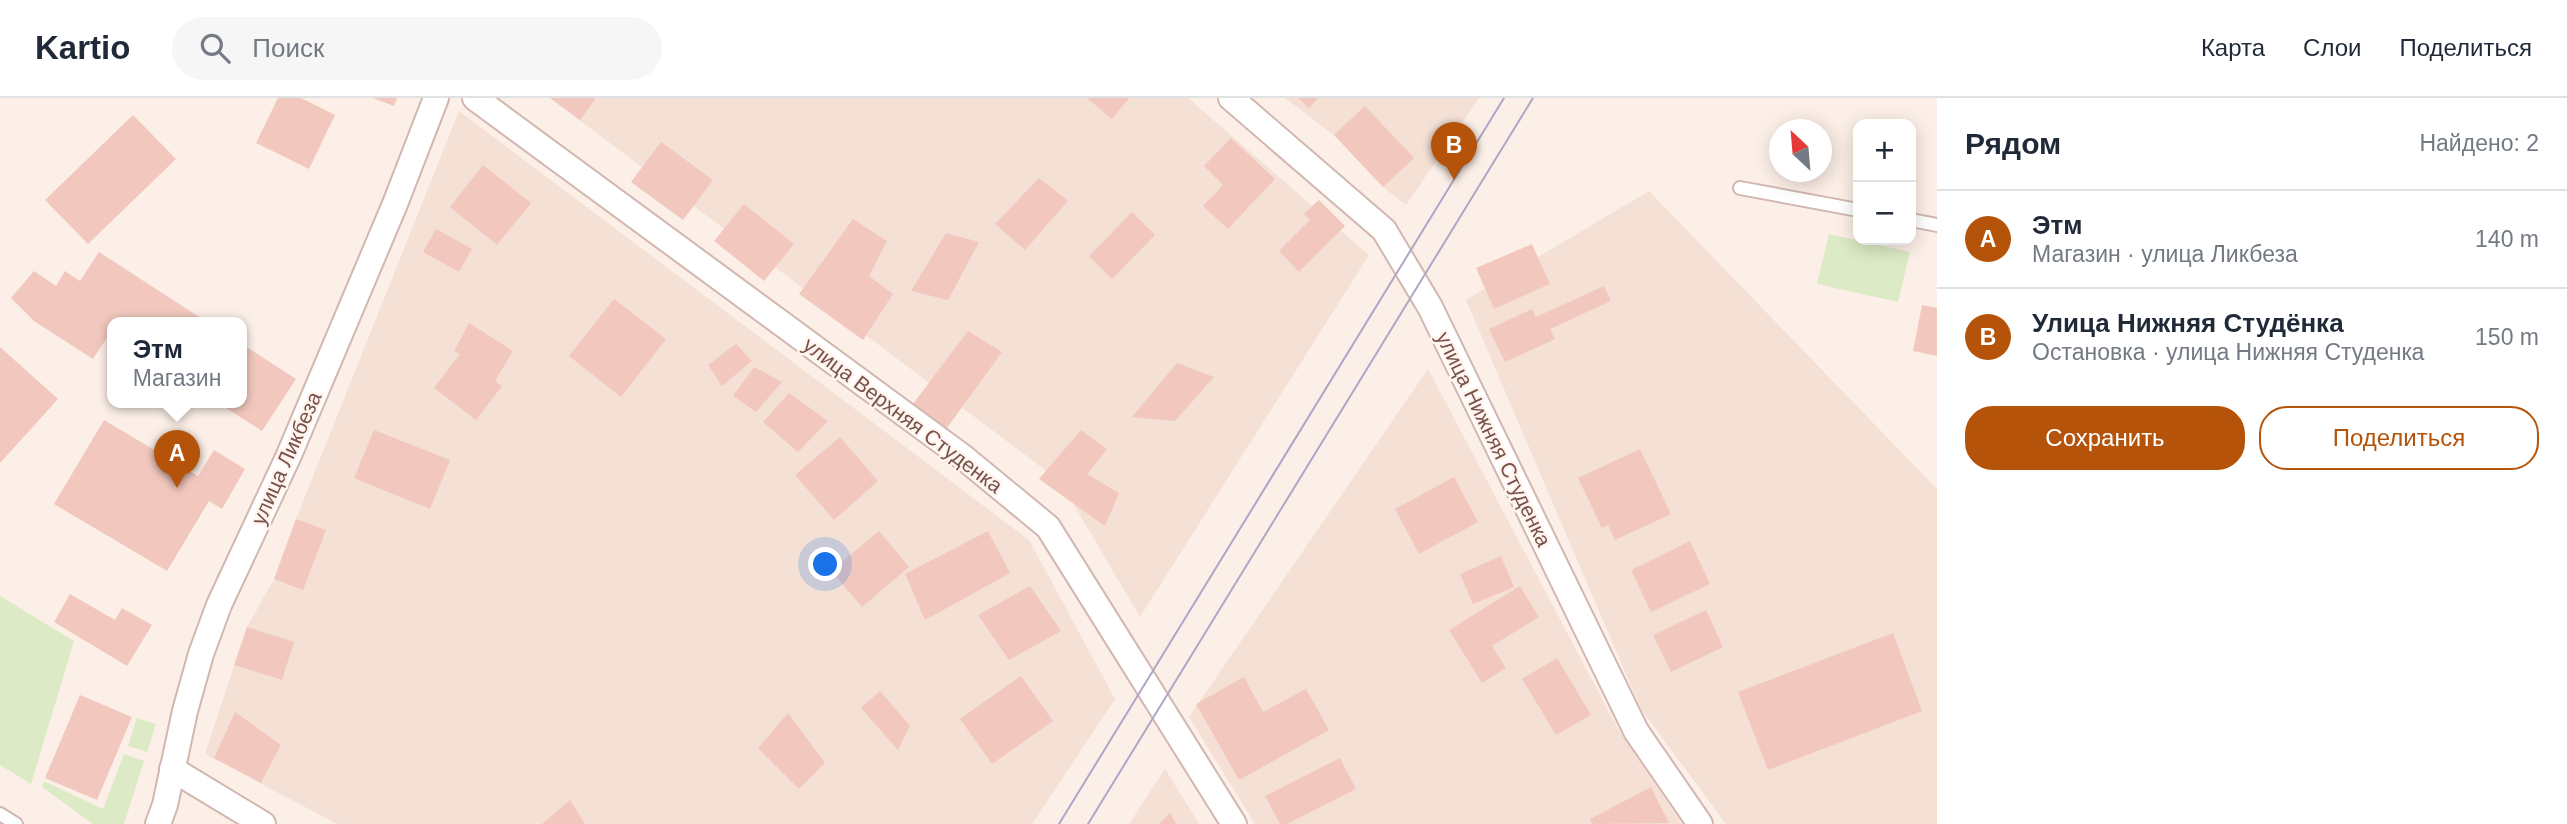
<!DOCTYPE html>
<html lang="ru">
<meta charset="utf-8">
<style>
body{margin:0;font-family:Arial,sans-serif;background:#f6f6f7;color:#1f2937}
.controls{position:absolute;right:21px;top:21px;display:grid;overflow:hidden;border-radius:14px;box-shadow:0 4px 18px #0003}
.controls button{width:63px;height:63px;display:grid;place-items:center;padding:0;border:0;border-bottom:2px solid #e0e1e3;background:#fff;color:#1f2937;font:35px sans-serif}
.compass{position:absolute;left:1769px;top:21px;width:63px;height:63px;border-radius:50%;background:#fff;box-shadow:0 4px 18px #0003;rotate:334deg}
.you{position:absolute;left:826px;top:467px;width:24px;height:24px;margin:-18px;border:5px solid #fff;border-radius:50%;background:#1a73e8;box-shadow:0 0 0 10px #1a73e833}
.badge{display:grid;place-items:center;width:46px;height:46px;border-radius:50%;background:#b45309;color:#fff;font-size:23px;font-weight:700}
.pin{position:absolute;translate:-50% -58px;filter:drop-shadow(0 2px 4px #0008)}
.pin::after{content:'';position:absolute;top:37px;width:24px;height:21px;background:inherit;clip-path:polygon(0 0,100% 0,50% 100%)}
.popup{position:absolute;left:107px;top:219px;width:140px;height:91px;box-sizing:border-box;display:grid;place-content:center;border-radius:14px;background:#fff;filter:drop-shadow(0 2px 5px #0005);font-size:23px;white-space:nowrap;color:#747a83}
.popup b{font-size:26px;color:#1f2937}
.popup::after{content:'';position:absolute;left:50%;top:100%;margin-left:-14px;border:14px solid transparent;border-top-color:#fff}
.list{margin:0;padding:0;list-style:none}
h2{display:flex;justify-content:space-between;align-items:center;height:91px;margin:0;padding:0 28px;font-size:30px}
h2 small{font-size:23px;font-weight:400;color:#747a83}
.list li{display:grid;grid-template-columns:46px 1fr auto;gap:21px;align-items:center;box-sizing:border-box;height:98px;padding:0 28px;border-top:2px solid #e0e1e3}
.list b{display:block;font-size:26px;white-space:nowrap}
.list p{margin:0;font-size:23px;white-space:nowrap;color:#747a83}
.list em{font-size:23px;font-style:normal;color:#747a83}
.actions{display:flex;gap:14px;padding:21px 28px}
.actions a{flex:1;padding:16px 0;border:2px solid #b45309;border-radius:28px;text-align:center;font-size:24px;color:#b45309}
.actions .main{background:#b45309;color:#fff}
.icon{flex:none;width:38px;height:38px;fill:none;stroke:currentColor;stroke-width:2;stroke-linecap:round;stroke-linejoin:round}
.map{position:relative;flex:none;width:1937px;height:726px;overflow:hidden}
header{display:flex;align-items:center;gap:42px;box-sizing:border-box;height:98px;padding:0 35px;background:#fff;border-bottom:2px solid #e0e1e3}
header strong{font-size:33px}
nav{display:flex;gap:38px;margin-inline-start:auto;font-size:24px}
.search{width:490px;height:63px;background:#f6f6f7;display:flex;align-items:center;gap:18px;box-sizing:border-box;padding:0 24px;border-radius:38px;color:#747a83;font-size:26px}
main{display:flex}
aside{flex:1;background:#fff}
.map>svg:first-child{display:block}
.residential{fill:#f4e0d5}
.green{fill:#dcebc5}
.building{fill:#f2c8be}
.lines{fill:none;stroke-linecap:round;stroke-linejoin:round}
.service-casing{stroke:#d1b7af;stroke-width:16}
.minor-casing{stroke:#d1b7af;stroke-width:28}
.service{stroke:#fff;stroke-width:12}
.minor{stroke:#fff;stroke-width:24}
.tram{stroke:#b0a5c7;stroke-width:2}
.labels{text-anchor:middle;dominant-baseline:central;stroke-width:5;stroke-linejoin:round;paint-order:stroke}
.street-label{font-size:21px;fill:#77514b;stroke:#fff4ee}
</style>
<header>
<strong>Kartio</strong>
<div class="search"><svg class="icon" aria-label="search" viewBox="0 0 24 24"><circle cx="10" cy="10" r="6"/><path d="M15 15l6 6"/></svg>Поиск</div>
<nav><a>Карта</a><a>Слои</a><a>Поделиться</a></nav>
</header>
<main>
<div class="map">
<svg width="1937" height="726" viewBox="0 0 1937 726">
<rect width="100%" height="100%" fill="#fcefe7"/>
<g class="residential">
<polygon points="550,0 1188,0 1369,157 1140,519 1060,383"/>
<polygon points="1285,0 1479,0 1406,107 1383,89 1334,37"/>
<polygon points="459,13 1029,442 1115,601 1032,726 337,726 205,656 247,529 274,481 296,421"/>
<polygon points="1649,93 1937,391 1937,726 1726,726 1641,611 1466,202"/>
<polygon points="1428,271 1619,633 1682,726 1255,726 1189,619"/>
<polygon points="1165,671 1199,726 1129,726"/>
</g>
<g class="green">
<polygon points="1829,136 1910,154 1898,204 1817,186"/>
<polygon points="0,498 74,543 31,686 0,667"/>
<polygon points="137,620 156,626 147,654 128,648"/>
<polygon points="124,656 144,663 124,726 93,726 42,689 44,683 103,711"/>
</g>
<g class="building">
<polygon points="278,0 301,0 335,17 309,71 256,45"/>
<polygon points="373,0 397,0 394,8"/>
<polygon points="550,0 596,0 580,22"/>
<polygon points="1087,0 1129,0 1112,21"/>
<polygon points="1298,0 1318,0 1309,10"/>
<polygon points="1365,8 1414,60 1383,89 1334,37"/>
<polygon points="133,17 176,61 88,146 45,102"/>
<polygon points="1231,40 1275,81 1228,131 1203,108 1223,87 1204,68"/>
<polygon points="661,44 713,82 683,122 631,84"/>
<polygon points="483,67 531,105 497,147 450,109"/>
<polygon points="1039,80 1068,103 1025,152 995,126"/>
<polygon points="1319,102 1345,128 1299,174 1279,153 1310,122 1304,116"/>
<polygon points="744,106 794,146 764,183 714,143"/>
<polygon points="1132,114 1155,137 1112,181 1089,158"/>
<polygon points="853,121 887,143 869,178 893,196 863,242 799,196"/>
<polygon points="436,131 472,151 459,174 423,154"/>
<polygon points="946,135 979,144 948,202 911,193"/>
<polygon points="1532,146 1550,186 1494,211 1476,170"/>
<polygon points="99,154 207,224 112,224 112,237 110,235 93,261 34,223 11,200 34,173 56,188 65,173 80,183"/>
<polygon points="1604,188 1611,203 1550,231 1555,241 1505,264 1489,231 1532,211 1536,219"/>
<polygon points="614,201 666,241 621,299 569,258"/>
<polygon points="1922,207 1937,210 1937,258 1913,253"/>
<polygon points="469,225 513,253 495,283 502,288 476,322 434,290 460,256 454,253"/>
<polygon points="968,233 1002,254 947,330 913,306"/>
<polygon points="242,246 296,281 262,333 217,304 242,304"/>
<polygon points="736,246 752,263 722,288 708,267"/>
<polygon points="0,249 58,301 0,365"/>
<polygon points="1177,265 1214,279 1175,323 1132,319"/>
<polygon points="754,269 782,284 756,314 733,298"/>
<polygon points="789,295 828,323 798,354 763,324"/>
<polygon points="104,322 198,378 214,352 245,371 222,411 209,403 167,473 54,406"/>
<polygon points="374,332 450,362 430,411 354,380"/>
<polygon points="1081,332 1107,351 1087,376 1119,395 1105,428 1039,381"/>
<polygon points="840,339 878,383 834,422 795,377"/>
<polygon points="1640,351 1671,416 1615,442 1608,427 1602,430 1578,380"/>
<polygon points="1454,379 1478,424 1419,456 1395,411"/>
<polygon points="296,421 326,432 303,492 274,481"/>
<polygon points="879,433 909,469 862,509 831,473"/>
<polygon points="988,433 1010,475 925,522 905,476"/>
<polygon points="1690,443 1710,486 1651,514 1631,472"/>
<polygon points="1501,458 1514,489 1473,506 1460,476"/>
<polygon points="1030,488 1061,533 1009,562 978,517"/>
<polygon points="1520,488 1539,519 1492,548 1506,570 1482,585 1449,532"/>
<polygon points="70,496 115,522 122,510 152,527 127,568 54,524"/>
<polygon points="1706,512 1723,549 1671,574 1653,537"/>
<polygon points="247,529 294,544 282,582 234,567"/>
<polygon points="1893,535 1922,613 1768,672 1738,594"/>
<polygon points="1557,560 1591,617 1556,637 1522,581"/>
<polygon points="1021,578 1053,623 992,666 960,621"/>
<polygon points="1244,579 1263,614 1306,591 1329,632 1239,682 1196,606"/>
<polygon points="880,593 910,628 898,652 861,610"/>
<polygon points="80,597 132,619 97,702 45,680"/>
<polygon points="235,614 281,647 261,685 214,660"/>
<polygon points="788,615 825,665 799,691 758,650"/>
<polygon points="1340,660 1356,691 1287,726 1280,726 1265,698"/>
<polygon points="1651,689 1669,725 1592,726 1590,721"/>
<polygon points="570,702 585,726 542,726"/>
<polygon points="1170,715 1176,726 1159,726"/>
</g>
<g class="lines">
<g class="service-casing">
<g id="service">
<polyline points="1740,90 1858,112"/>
<polyline points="1911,122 1937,127"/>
<polyline points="0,716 16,726"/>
</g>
</g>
<g class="minor-casing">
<g id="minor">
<polyline points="475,0 963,359 1048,429 1234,726"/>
<polyline points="1231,0 1384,132 1430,209 1636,633 1700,726"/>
<polyline points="172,671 263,726"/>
<polyline points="158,726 165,707 185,613 201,556 219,507 289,357 395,106 436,0"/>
</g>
</g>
<use href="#service" class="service"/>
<use href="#minor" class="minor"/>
<g class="tram">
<polyline points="1059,726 1504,0"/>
<polyline points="1088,726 1533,0"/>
</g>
</g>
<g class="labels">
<g class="street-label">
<text transform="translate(903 317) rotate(37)">улица Верхняя Студенка</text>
<text transform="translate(1494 341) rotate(64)">улица Нижняя Cтуденкa</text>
<text transform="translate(286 360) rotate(-66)">улица Ликбеза</text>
</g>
</g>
</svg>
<div class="controls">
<button>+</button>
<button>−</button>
</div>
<svg class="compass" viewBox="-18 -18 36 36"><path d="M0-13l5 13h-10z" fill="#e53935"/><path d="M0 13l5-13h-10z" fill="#747a83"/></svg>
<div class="you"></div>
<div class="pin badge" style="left:177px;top:390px">A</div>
<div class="popup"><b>Этм</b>Магазин</div>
<div class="pin badge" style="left:1454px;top:82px">B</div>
</div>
<aside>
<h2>Рядом<small>Найдено: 2</small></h2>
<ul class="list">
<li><span class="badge">A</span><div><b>Этм</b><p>Магазин · улица Ликбеза</p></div><em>140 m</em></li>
<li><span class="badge">B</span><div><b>Улица Нижняя Студёнка</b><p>Остановка · улица Нижняя Cтуденкa</p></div><em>150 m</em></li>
</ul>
<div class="actions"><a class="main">Сохранить</a><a>Поделиться</a></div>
</aside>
</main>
